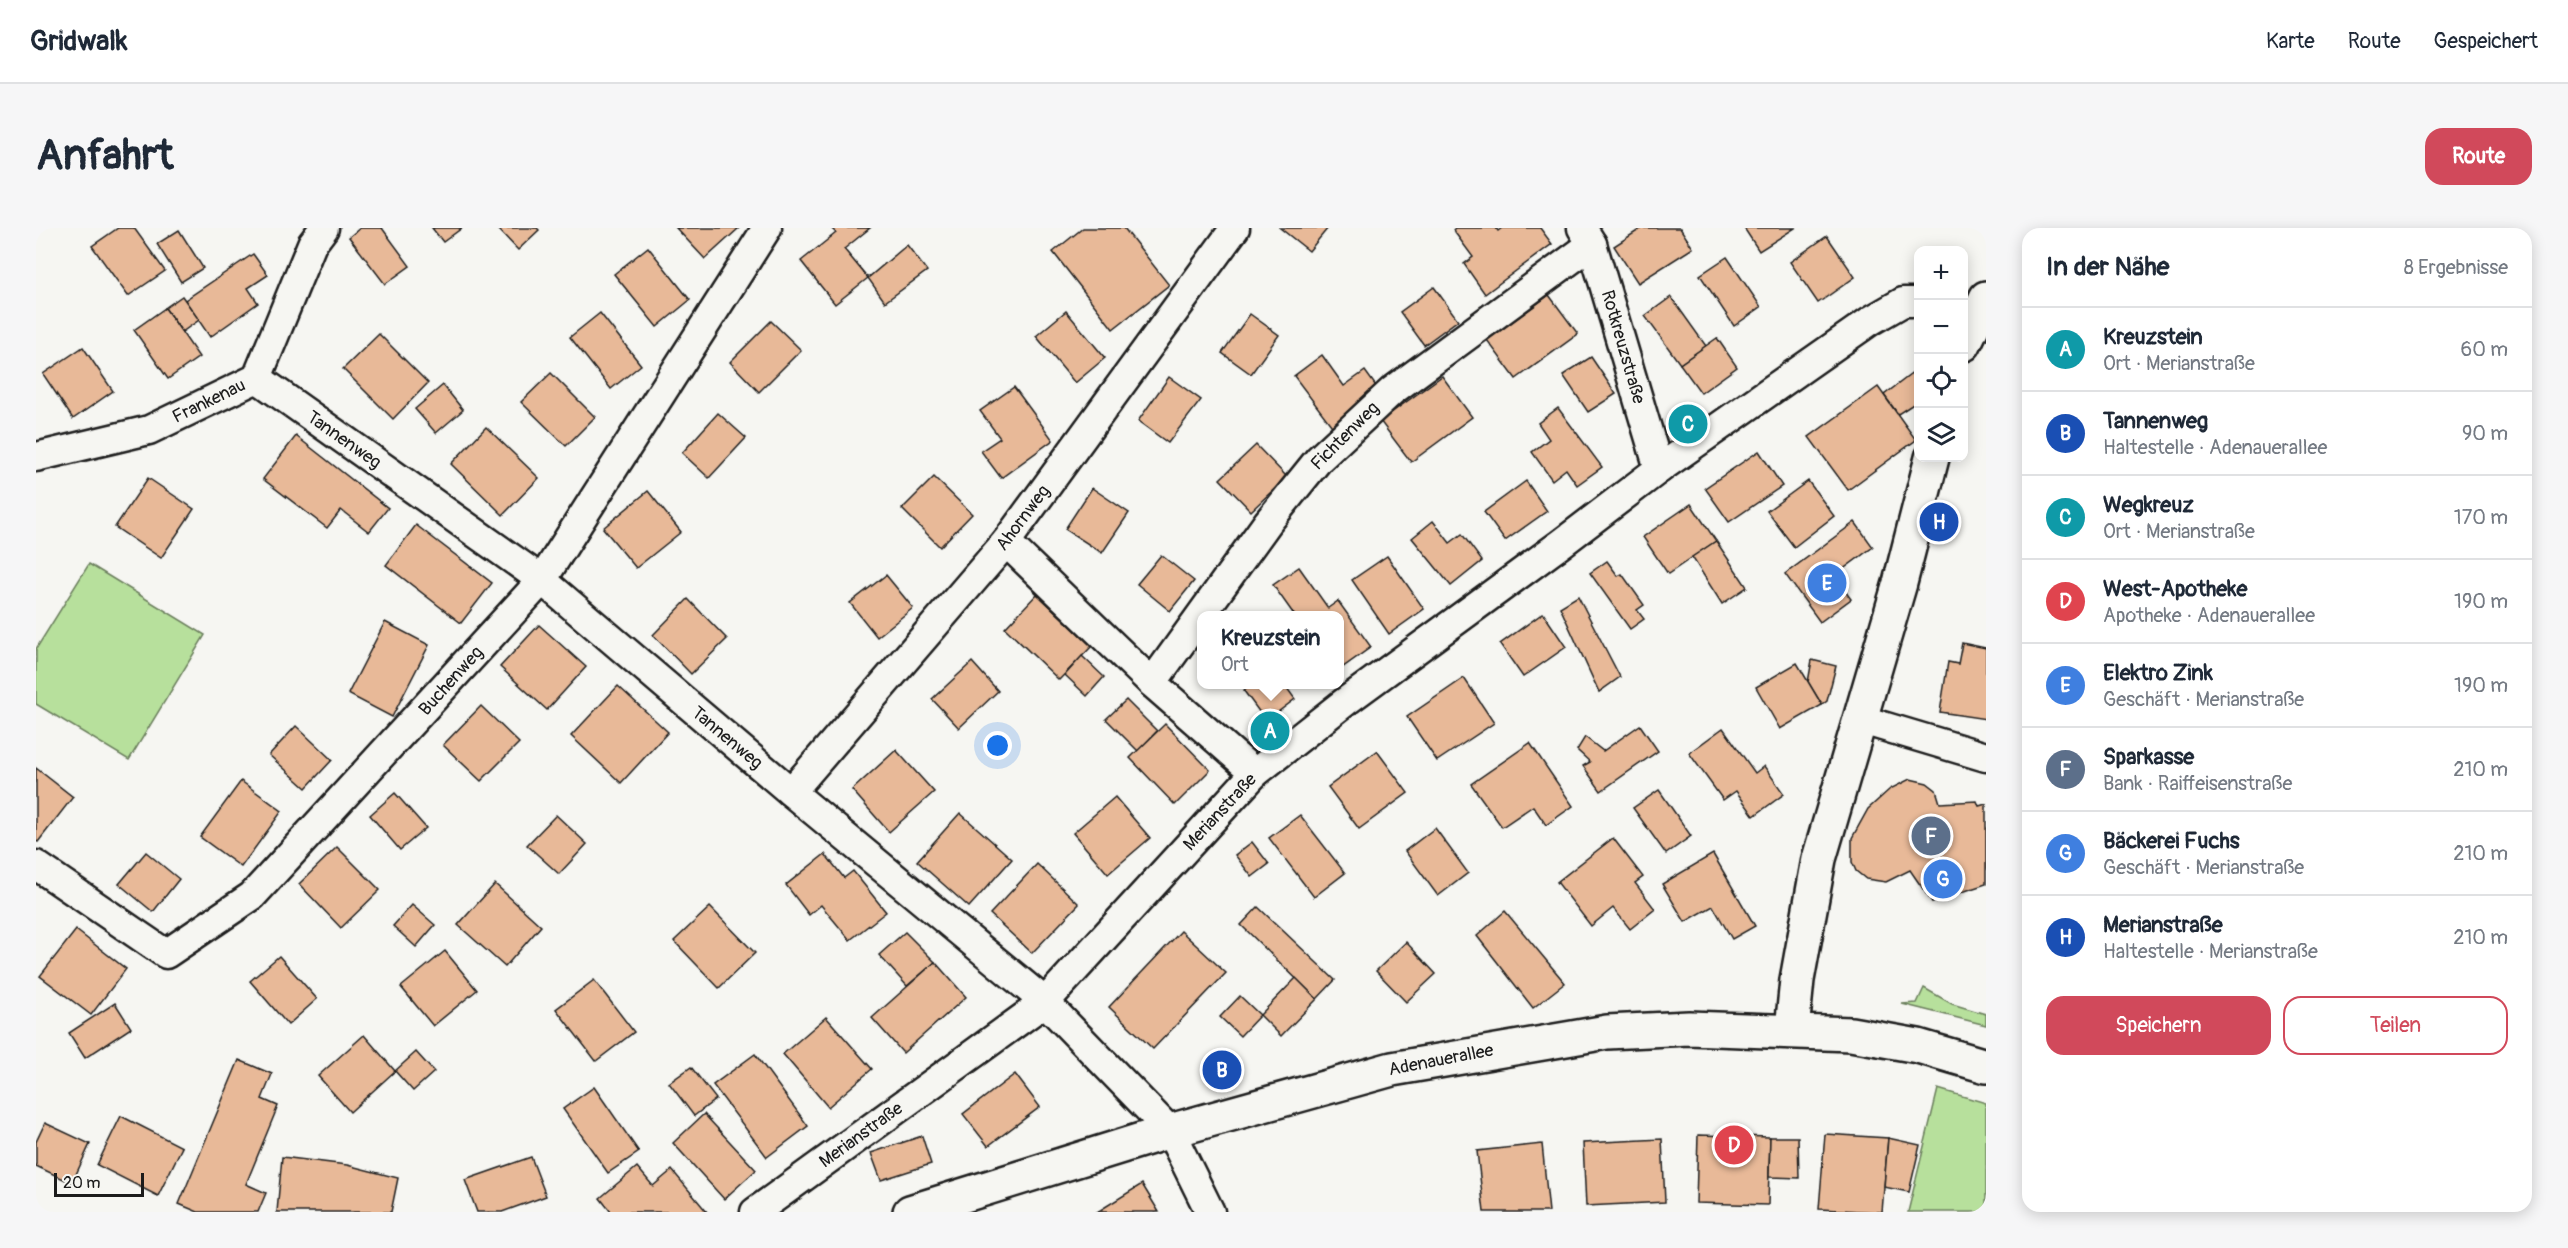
<!DOCTYPE html>
<html lang="de">
<meta charset="utf-8">
<style>
body{margin:0;font-family:Pangolin,sans-serif;background:#f6f6f7;color:#1f2937}
.controls{position:absolute;right:18px;top:18px;display:grid;overflow:hidden;border-radius:12px;box-shadow:0 3px 15px #0003}
.controls button{width:54px;height:54px;display:grid;place-items:center;padding:0;border:0;border-bottom:2px solid #e0e1e3;background:#fff;color:#1f2937;font:30px sans-serif}
.scale{position:absolute;left:18px;bottom:15px;width:90px;box-sizing:border-box;padding-left:6px;border:3px solid #1c1c1c;border-top:0;font-size:16px;line-height:21px;white-space:nowrap;color:#1c1c1c;-webkit-text-stroke:4px #f6f6f2;paint-order:stroke}
.you{position:absolute;left:962px;top:518px;width:21px;height:21px;margin:-15px;border:4px solid #fff;border-radius:50%;background:#1a73e8;box-shadow:0 0 0 9px #1a73e833}
.badge{display:grid;place-items:center;width:39px;height:39px;border-radius:50%;background:#d1495b;color:#fff;font-size:20px;font-weight:700}
.pin{position:absolute;translate:-50% -50%;border:3px solid #fff;box-shadow:0 2px 6px #0006}
.popup{position:absolute;left:1161px;top:383px;width:147px;height:78px;box-sizing:border-box;display:grid;place-content:center;border-radius:12px;background:#fff;filter:drop-shadow(0 2px 4px #0005);font-size:20px;white-space:nowrap;color:#747a83}
.popup b{font-size:22px;color:#1f2937}
.popup::after{content:'';position:absolute;left:50%;top:100%;margin-left:-12px;border:12px solid transparent;border-top-color:#fff}
.list{margin:0;padding:0;list-style:none}
h2{display:flex;justify-content:space-between;align-items:center;height:78px;margin:0;padding:0 24px;font-size:26px}
h2 small{font-size:20px;font-weight:400;color:#747a83}
.list li{display:grid;grid-template-columns:39px 1fr auto;gap:18px;align-items:center;box-sizing:border-box;height:84px;padding:0 24px;border-top:2px solid #e0e1e3}
.list b{display:block;font-size:22px;white-space:nowrap}
.list p{margin:0;font-size:20px;white-space:nowrap;color:#747a83}
.list em{font-size:20px;font-style:normal;color:#747a83}
.actions{display:flex;gap:12px;padding:18px 24px}
.actions a{flex:1;padding:14px 0;border:2px solid #d1495b;border-radius:18px;text-align:center;font-size:21px;color:#d1495b}
.actions .main{background:#d1495b;color:#fff}
.icon{flex:none;width:33px;height:33px;fill:none;stroke:currentColor;stroke-width:2;stroke-linecap:round;stroke-linejoin:round}
.map{position:relative;flex:none;width:1950px;height:984px;overflow:hidden;border-radius:18px}
header{display:flex;align-items:center;gap:36px;box-sizing:border-box;height:84px;padding:0 30px;background:#fff;border-bottom:2px solid #e0e1e3}
header strong{font-size:28px}
nav{display:flex;gap:33px;margin-inline-start:auto;font-size:21px}
.intro{display:flex;align-items:center;justify-content:space-between;box-sizing:border-box;height:144px;padding:0 36px}
h1{margin:0;font-size:42px}
.button{padding:15px 27px;border-radius:18px;background:#d1495b;color:#fff;font-size:21px;font-weight:700}
main{display:flex;gap:36px;padding:0 36px}
aside{flex:1;background:#fff;border-radius:18px;box-shadow:0 3px 15px #0003}
.map>svg:first-child{display:block}
.green{fill:#b7e09c;stroke:#6a7e5c;stroke-width:1.5}
.building{fill:#e8b998;stroke:#1c1c1c;stroke-width:1.5}
.lines{fill:none;stroke-linecap:round;stroke-linejoin:round}
.street-casing{stroke:#1c1c1c;stroke-width:33}
.secondary-casing{stroke:#1c1c1c;stroke-width:38}
.street{stroke:#f6f6f2;stroke-width:28}
.secondary{stroke:#f6f6f2;stroke-width:33}
.labels{text-anchor:middle;dominant-baseline:central;stroke-width:6;stroke-linejoin:round;paint-order:stroke}
.street-label{font-size:18px;fill:#1c1c1c;stroke:#f6f6f2}
</style>
<header>
<strong>Gridwalk</strong>
<nav><a>Karte</a><a>Route</a><a>Gespeichert</a></nav>
</header>
<div class="intro"><h1>Anfahrt</h1><a class="button">Route</a></div>
<main>
<div class="map">
<svg width="1950" height="984" viewBox="0 0 1950 984">
<rect width="100%" height="100%" fill="#f6f6f2"/>
<filter id="ink" filterUnits="userSpaceOnUse"><feTurbulence type="fractalNoise" baseFrequency=".0167" numOctaves="2"/><feDisplacementMap in="SourceGraphic" scale="12" xChannelSelector="R" yChannelSelector="G"/><feConvolveMatrix kernelMatrix="1 2 1 2 8 2 1 2 1" color-interpolation-filters="sRGB"/></filter>
<g filter="url(#ink)">
<g class="green">
<polygon points="53,336 169,407 93,532 0,476 0,421"/>
<polygon points="1888,760 1916,776 1950,786 1950,797 1866,776 1881,775"/>
<polygon points="1902,861 1950,875 1950,984 1872,984"/>
</g>
<g class="building">
<polygon points="82,0 98,0 129,43 92,68 56,18"/>
<polygon points="324,0 346,0 374,38 349,56 313,9"/>
<polygon points="396,0 426,0 407,14"/>
<polygon points="466,0 501,0 503,2 482,22 463,2"/>
<polygon points="640,0 703,0 669,31"/>
<polygon points="795,0 834,0 808,21 832,50 799,76 765,33 800,5"/>
<polygon points="1047,0 1088,0 1133,57 1077,101 1017,24"/>
<polygon points="1244,0 1292,0 1273,23"/>
<polygon points="1419,0 1460,0 1462,3 1466,0 1504,0 1516,16 1449,66 1428,36 1437,29 1417,2"/>
<polygon points="1606,0 1644,0 1657,20 1602,55 1578,18"/>
<polygon points="1708,0 1759,0 1723,23"/>
<polygon points="143,2 167,40 145,54 121,16"/>
<polygon points="1791,8 1819,49 1782,75 1754,34"/>
<polygon points="871,17 891,43 849,74 832,50"/>
<polygon points="612,19 654,72 621,99 578,46"/>
<polygon points="217,26 232,47 212,60 222,75 174,109 149,72"/>
<polygon points="1691,29 1725,79 1698,98 1664,47"/>
<polygon points="1398,59 1422,92 1388,117 1364,84"/>
<polygon points="1513,67 1542,106 1480,151 1451,112"/>
<polygon points="146,68 163,92 146,104 129,80"/>
<polygon points="1635,69 1670,118 1644,136 1609,88"/>
<polygon points="129,80 163,129 132,151 98,102"/>
<polygon points="1030,83 1069,130 1039,155 1000,108"/>
<polygon points="564,85 605,137 575,161 534,109"/>
<polygon points="1214,86 1243,107 1215,146 1186,125"/>
<polygon points="735,93 765,122 723,164 694,134"/>
<polygon points="343,106 392,155 357,191 307,141"/>
<polygon points="1681,110 1701,139 1665,165 1644,136"/>
<polygon points="47,119 77,163 37,191 7,146"/>
<polygon points="1286,127 1308,158 1329,143 1345,165 1298,201 1258,148"/>
<polygon points="1555,129 1580,166 1552,184 1527,147"/>
<polygon points="1878,144 1882,150 1882,173 1862,186 1848,167"/>
<polygon points="515,145 559,189 530,218 485,174"/>
<polygon points="1406,148 1436,189 1375,234 1344,193"/>
<polygon points="1133,149 1165,172 1132,215 1102,193"/>
<polygon points="407,157 427,182 400,205 379,181"/>
<polygon points="978,159 1017,212 965,250 945,223 964,210 944,183"/>
<polygon points="1842,159 1880,212 1812,262 1773,209"/>
<polygon points="1522,180 1566,239 1541,257 1530,241 1516,252 1496,224 1513,211 1502,195"/>
<polygon points="682,185 710,210 673,250 646,225"/>
<polygon points="450,199 503,250 467,287 415,236"/>
<polygon points="260,208 352,280 333,304 305,282 291,300 227,251"/>
<polygon points="1220,217 1251,249 1215,283 1184,251"/>
<polygon points="1723,223 1746,258 1693,294 1669,260"/>
<polygon points="898,249 936,286 904,319 866,281"/>
<polygon points="112,250 158,281 125,330 79,299"/>
<polygon points="1490,253 1511,283 1469,313 1448,284"/>
<polygon points="1772,253 1798,288 1758,319 1731,283"/>
<polygon points="1056,260 1093,285 1066,325 1029,301"/>
<polygon points="612,263 645,304 600,340 567,300"/>
<polygon points="1655,276 1680,313 1632,346 1607,309"/>
<polygon points="1397,293 1414,315 1426,306 1446,333 1415,358 1376,310"/>
<polygon points="1819,294 1837,319 1798,348 1815,371 1784,394 1749,346"/>
<polygon points="380,297 456,355 425,395 350,337"/>
<polygon points="1680,313 1711,359 1686,376 1656,329"/>
<polygon points="1125,327 1158,353 1134,383 1101,356"/>
<polygon points="1351,328 1388,381 1353,406 1316,352"/>
<polygon points="1571,333 1582,348 1586,346 1608,377 1601,382 1608,391 1594,401 1554,345"/>
<polygon points="1263,339 1292,380 1302,373 1335,419 1303,442 1303,388 1259,388 1237,357"/>
<polygon points="850,347 877,380 841,409 814,375"/>
<polygon points="1001,366 1056,418 1023,452 969,400"/>
<polygon points="1542,368 1584,449 1563,464 1524,379"/>
<polygon points="652,371 691,411 655,446 617,407"/>
<polygon points="1507,385 1530,419 1487,449 1464,416"/>
<polygon points="349,394 393,417 356,489 312,466"/>
<polygon points="503,397 550,439 511,482 464,439"/>
<polygon points="1926,415 1950,420 1950,491 1904,484 1912,434 1922,436"/>
<polygon points="1046,428 1068,449 1051,468 1029,447"/>
<polygon points="1776,432 1800,438 1791,473 1786,477 1772,454"/>
<polygon points="936,434 962,463 923,500 896,471"/>
<polygon points="1761,435 1786,477 1744,501 1720,459"/>
<polygon points="1428,450 1458,495 1401,533 1371,489"/>
<polygon points="1216,456 1248,456 1259,471 1230,493 1208,463"/>
<polygon points="582,458 632,504 585,555 535,508"/>
<polygon points="1090,472 1121,503 1102,523 1070,491"/>
<polygon points="445,478 483,515 445,553 407,517"/>
<polygon points="1129,496 1174,542 1139,577 1094,530"/>
<polygon points="1604,497 1622,523 1565,563 1547,538 1554,534 1541,522 1549,509 1567,523"/>
<polygon points="260,498 296,532 270,560 233,527"/>
<polygon points="1687,500 1719,545 1728,538 1748,566 1718,588 1700,563 1687,572 1653,525"/>
<polygon points="1494,515 1537,578 1510,597 1497,578 1466,599 1435,556"/>
<polygon points="860,522 898,564 853,604 816,562"/>
<polygon points="1341,523 1372,565 1323,601 1292,559"/>
<polygon points="0,540 37,569 2,614 0,613"/>
<polygon points="1874,551 1891,555 1900,562 1904,575 1941,573 1943,578 1950,576 1950,656 1896,674 1874,642 1850,654 1830,651 1820,643 1816,634 1816,610 1832,581 1854,561"/>
<polygon points="205,553 246,583 205,639 164,609"/>
<polygon points="1623,562 1655,608 1630,626 1597,580"/>
<polygon points="359,565 390,600 364,622 334,587"/>
<polygon points="1079,569 1114,610 1072,646 1037,605"/>
<polygon points="924,585 976,631 933,679 881,633"/>
<polygon points="520,587 551,616 523,646 491,617"/>
<polygon points="1264,587 1309,645 1278,669 1233,610"/>
<polygon points="1399,600 1432,645 1402,668 1369,623"/>
<polygon points="1577,610 1607,649 1599,655 1619,681 1594,701 1577,680 1555,698 1521,654"/>
<polygon points="1216,614 1233,636 1216,649 1199,627"/>
<polygon points="301,619 344,662 305,700 263,656"/>
<polygon points="110,624 143,651 117,684 83,656"/>
<polygon points="789,626 808,650 817,643 850,684 814,712 785,677 773,687 750,657"/>
<polygon points="1677,626 1719,698 1696,711 1677,678 1649,694 1626,656"/>
<polygon points="1001,636 1043,676 996,725 954,686"/>
<polygon points="459,656 505,698 469,739 422,697"/>
<polygon points="376,677 399,697 380,719 357,698"/>
<polygon points="674,679 719,725 683,760 638,713"/>
<polygon points="1222,679 1299,752 1281,771 1205,697"/>
<polygon points="1469,683 1529,755 1497,780 1441,708"/>
<polygon points="40,702 90,741 55,787 4,748"/>
<polygon points="1145,703 1190,745 1117,821 1073,779"/>
<polygon points="869,704 899,734 871,758 843,727"/>
<polygon points="1370,714 1400,746 1370,774 1340,743"/>
<polygon points="409,723 441,762 397,798 365,759"/>
<polygon points="243,728 281,771 252,797 214,753"/>
<polygon points="899,734 930,769 867,825 836,790"/>
<polygon points="1260,750 1281,771 1245,808 1224,787"/>
<polygon points="558,752 598,804 560,833 520,781"/>
<polygon points="1204,768 1224,787 1204,808 1184,789"/>
<polygon points="79,775 95,800 49,830 33,805"/>
<polygon points="790,789 836,841 792,879 747,826"/>
<polygon points="328,807 359,843 314,884 282,848"/>
<polygon points="380,824 398,844 377,863 359,843"/>
<polygon points="719,826 772,898 731,929 677,857"/>
<polygon points="203,832 236,846 226,871 242,878 210,956 230,965 222,984 162,984 143,976"/>
<polygon points="655,839 680,871 658,888 633,855"/>
<polygon points="979,846 1004,879 952,918 927,886"/>
<polygon points="558,859 603,924 572,945 527,881"/>
<polygon points="668,886 720,942 688,971 637,915"/>
<polygon points="85,888 146,919 122,968 61,937"/>
<polygon points="9,895 54,916 36,955 0,938 0,914"/>
<polygon points="1789,906 1852,910 1846,984 1783,981"/>
<polygon points="1662,907 1734,909 1732,977 1660,975"/>
<polygon points="886,908 895,936 845,952 835,925"/>
<polygon points="1734,909 1762,909 1763,950 1733,949"/>
<polygon points="1852,910 1884,917 1873,964 1848,959"/>
<polygon points="1626,911 1629,974 1550,978 1547,915"/>
<polygon points="1506,916 1513,984 1448,984 1441,923"/>
<polygon points="246,929 311,937 362,950 355,984 241,984"/>
<polygon points="495,929 510,968 466,984 441,984 429,952"/>
<polygon points="601,939 617,958 636,942 671,984 575,984 564,970"/>
<polygon points="1106,956 1123,984 1061,984"/>
</g>
<g class="lines">
<g class="street-casing">
<g id="street">
<polyline points="1546,0 1556,16 1623,241"/>
<polyline points="221,150 506,352 755,564 1009,774 1134,903 1174,984"/>
<polyline points="0,229 113,202 221,150 276,16 288,0"/>
<polyline points="970,314 1116,455 1219,545"/>
<polyline points="1116,455 1232,294 1283,231 1356,163 1556,16"/>
<polyline points="1823,491 1950,529"/>
<polyline points="755,564 970,314 1199,0"/>
<polyline points="0,637 130,726 216,668 506,352 731,0"/>
<polyline points="719,984 1009,774 1219,545 1309,474 1526,315 1623,241 1834,93 1867,74 1882,74"/>
</g>
</g>
<g class="secondary-casing">
<g id="secondary">
<polyline points="1928,116 1950,70"/>
<polyline points="1756,802 1761,752 1783,631 1864,355 1896,230"/>
<polyline points="874,984 1134,903 1356,841 1571,804 1653,800 1815,806 1882,818 1950,838"/>
</g>
</g>
<use href="#street" class="street"/>
<use href="#secondary" class="secondary"/>
</g>
</g>
<g class="labels">
<g class="street-label">
<text transform="translate(1587 119) rotate(74)">Rotkreuzstraße</text>
<text transform="translate(173 173) rotate(-26)">Frankenau</text>
<text transform="translate(1309 208) rotate(-45)">Fichtenweg</text>
<text transform="translate(308 212) rotate(35)">Tannenweg</text>
<text transform="translate(987 290) rotate(-53)">Ahornweg</text>
<text transform="translate(415 453) rotate(-48)">Buchenweg</text>
<text transform="translate(691 510) rotate(40)">Tannenweg</text>
<text transform="translate(1184 584) rotate(-47)">Merianstraße</text>
<text transform="translate(1405 832) rotate(-11)">Adenauerallee</text>
<text transform="translate(825 907) rotate(-36)">Merianstraße</text>
</g>
</g>
</svg>
<div class="controls">
<button>+</button>
<button>−</button>
<button><svg class="icon" aria-label="locate" viewBox="0 0 24 24"><circle cx="12" cy="12" r="6"/><path d="M12 2v4M12 18v4M2 12h4M18 12h4"/></svg></button>
<button><svg class="icon" aria-label="layers" viewBox="0 0 24 24"><path d="M12 4l9 5-9 5-9-5zM3 14l9 5 9-5"/></svg></button>
</div>
<div class="scale">20 m</div>
<div class="you"></div>
<div class="pin badge" style="left:1234px;top:503px;background:#0f9aa8">A</div>
<div class="popup"><b>Kreuzstein</b>Ort</div>
<div class="pin badge" style="left:1186px;top:842px;background:#1a4fb4">B</div>
<div class="pin badge" style="left:1652px;top:196px;background:#0f9aa8">C</div>
<div class="pin badge" style="left:1698px;top:917px;background:#e0444e">D</div>
<div class="pin badge" style="left:1791px;top:355px;background:#3f7fe0">E</div>
<div class="pin badge" style="left:1895px;top:608px;background:#5c6f8a">F</div>
<div class="pin badge" style="left:1907px;top:651px;background:#3f7fe0">G</div>
<div class="pin badge" style="left:1903px;top:294px;background:#1a4fb4">H</div>
</div>
<aside>
<h2>In der Nähe<small>8 Ergebnisse</small></h2>
<ul class="list">
<li><span class="badge" style="background:#0f9aa8">A</span><div><b>Kreuzstein</b><p>Ort · Merianstraße</p></div><em>60 m</em></li>
<li><span class="badge" style="background:#1a4fb4">B</span><div><b>Tannenweg</b><p>Haltestelle · Adenauerallee</p></div><em>90 m</em></li>
<li><span class="badge" style="background:#0f9aa8">C</span><div><b>Wegkreuz</b><p>Ort · Merianstraße</p></div><em>170 m</em></li>
<li><span class="badge" style="background:#e0444e">D</span><div><b>West-Apotheke</b><p>Apotheke · Adenauerallee</p></div><em>190 m</em></li>
<li><span class="badge" style="background:#3f7fe0">E</span><div><b>Elektro Zink</b><p>Geschäft · Merianstraße</p></div><em>190 m</em></li>
<li><span class="badge" style="background:#5c6f8a">F</span><div><b>Sparkasse</b><p>Bank · Raiffeisenstraße</p></div><em>210 m</em></li>
<li><span class="badge" style="background:#3f7fe0">G</span><div><b>Bäckerei Fuchs</b><p>Geschäft · Merianstraße</p></div><em>210 m</em></li>
<li><span class="badge" style="background:#1a4fb4">H</span><div><b>Merianstraße</b><p>Haltestelle · Merianstraße</p></div><em>210 m</em></li>
</ul>
<div class="actions"><a class="main">Speichern</a><a>Teilen</a></div>
</aside>
</main>
